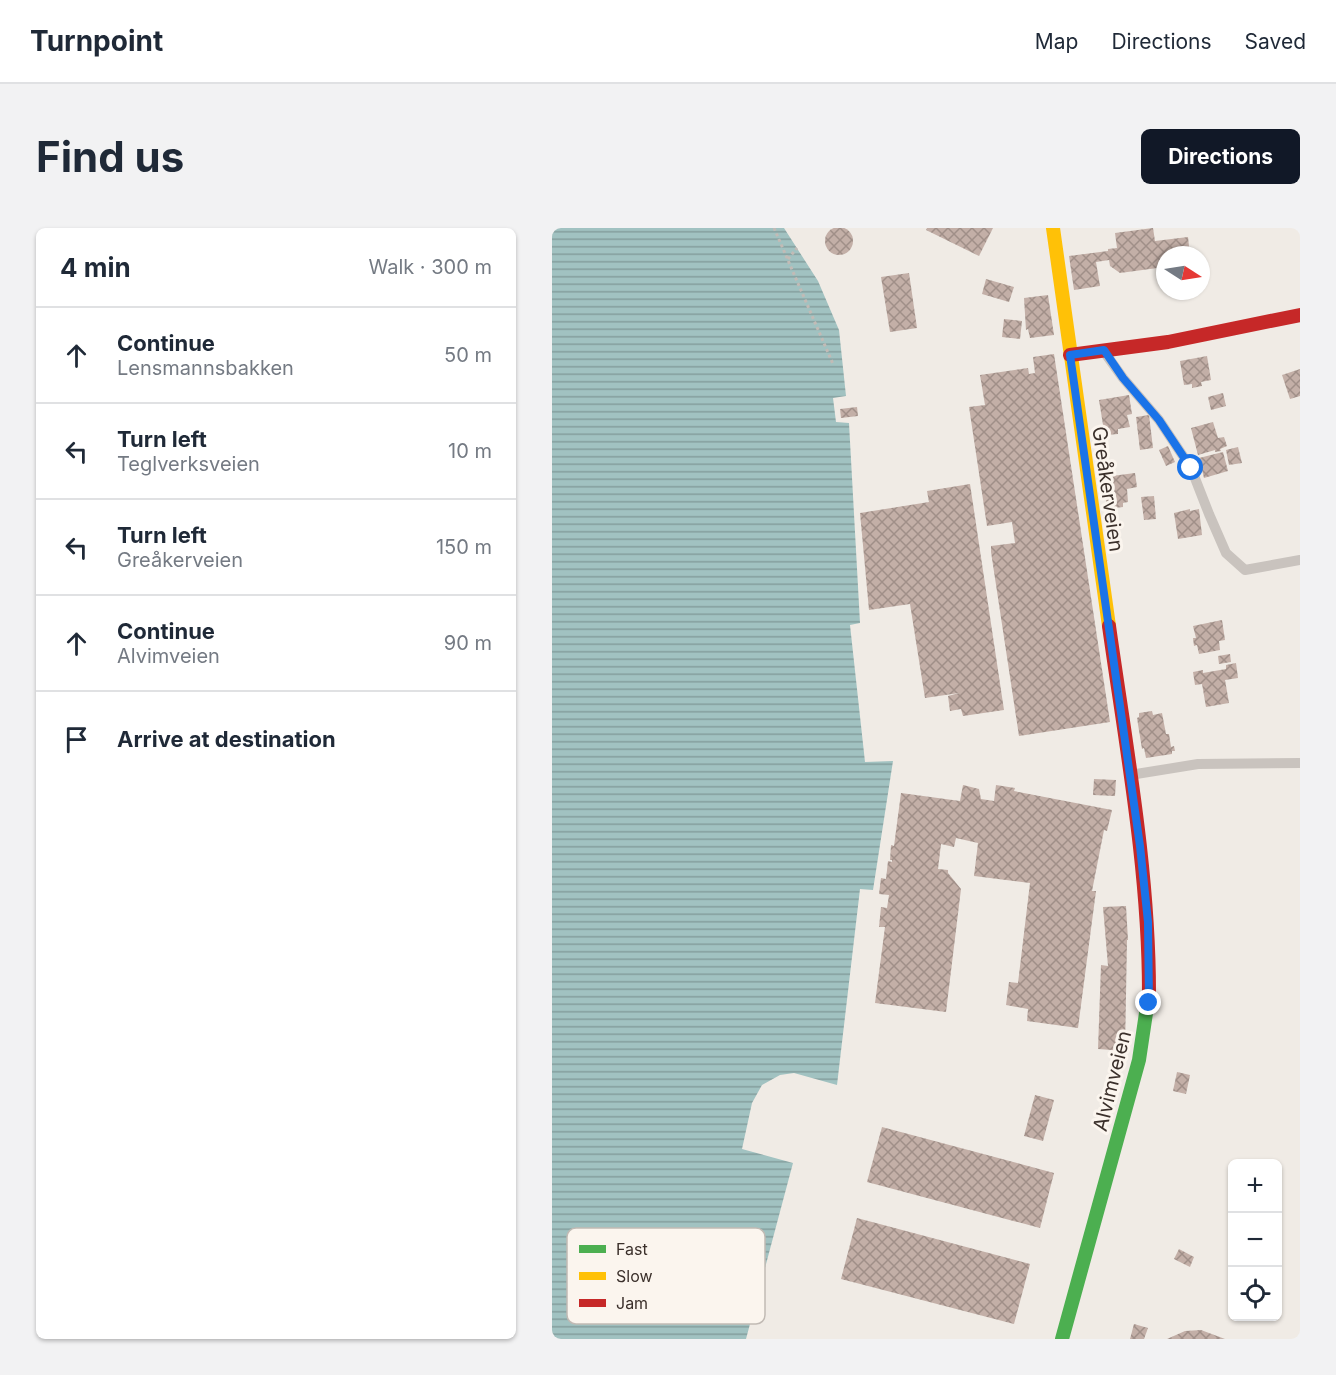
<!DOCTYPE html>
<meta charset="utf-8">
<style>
body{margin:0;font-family:Inter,sans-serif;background:#f2f2f3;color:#1f2937}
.controls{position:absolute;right:18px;bottom:18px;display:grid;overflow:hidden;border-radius:9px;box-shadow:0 2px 4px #0004}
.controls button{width:54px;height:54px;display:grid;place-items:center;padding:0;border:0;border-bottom:2px solid #e0e1e3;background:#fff;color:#1f2937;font:30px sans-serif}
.compass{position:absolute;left:604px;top:18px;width:54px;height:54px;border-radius:50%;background:#fff;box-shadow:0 2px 4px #0004;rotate:102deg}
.stop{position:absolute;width:18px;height:18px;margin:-14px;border:4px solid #1a73e8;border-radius:50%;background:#fff}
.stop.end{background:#1a73e8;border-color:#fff;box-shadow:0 2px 6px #0008}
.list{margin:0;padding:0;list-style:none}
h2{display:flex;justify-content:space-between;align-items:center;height:78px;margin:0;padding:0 24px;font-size:26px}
h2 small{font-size:20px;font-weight:400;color:#747a83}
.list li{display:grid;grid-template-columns:39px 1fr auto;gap:18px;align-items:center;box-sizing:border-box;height:96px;padding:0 24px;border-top:2px solid #e0e1e3}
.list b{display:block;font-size:22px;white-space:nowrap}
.list p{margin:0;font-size:20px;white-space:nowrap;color:#747a83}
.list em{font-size:20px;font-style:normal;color:#747a83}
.icon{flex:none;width:33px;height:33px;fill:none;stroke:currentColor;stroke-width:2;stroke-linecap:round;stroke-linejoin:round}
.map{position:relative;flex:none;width:748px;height:1111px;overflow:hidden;border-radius:9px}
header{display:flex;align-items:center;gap:36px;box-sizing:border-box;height:84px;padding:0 30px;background:#fff;border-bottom:2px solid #e0e1e3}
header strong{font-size:28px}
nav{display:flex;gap:33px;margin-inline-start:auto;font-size:21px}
.intro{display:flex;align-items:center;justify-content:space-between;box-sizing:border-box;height:144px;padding:0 36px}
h1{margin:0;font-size:42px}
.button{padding:15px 27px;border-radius:9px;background:#111827;color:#fff;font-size:21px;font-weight:700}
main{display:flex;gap:36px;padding:0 36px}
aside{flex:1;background:#fff;border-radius:9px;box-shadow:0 2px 4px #0004}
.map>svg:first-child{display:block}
.water{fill:url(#water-rules)}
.building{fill:url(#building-cross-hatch)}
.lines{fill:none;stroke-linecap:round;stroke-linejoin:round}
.path{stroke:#c2bbb6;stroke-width:3;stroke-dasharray:3 3;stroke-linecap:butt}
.lane{stroke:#c9c3be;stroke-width:10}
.fast{stroke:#4caf50;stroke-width:14}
.slow{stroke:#ffc107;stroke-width:14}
.jam{stroke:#c62828;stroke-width:14}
.route{stroke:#1a73e8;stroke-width:8}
.labels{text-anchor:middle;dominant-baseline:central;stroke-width:6;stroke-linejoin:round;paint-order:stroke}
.street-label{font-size:20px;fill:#3b302b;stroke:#fbf5ee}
.key{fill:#fbf5ee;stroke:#c1bab4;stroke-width:1.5}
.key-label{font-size:16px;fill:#3b302b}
</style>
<header>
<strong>Turnpoint</strong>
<nav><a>Map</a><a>Directions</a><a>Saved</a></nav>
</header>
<div class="intro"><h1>Find us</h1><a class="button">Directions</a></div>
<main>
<aside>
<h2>4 min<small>Walk · 300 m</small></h2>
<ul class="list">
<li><svg class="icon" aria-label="ahead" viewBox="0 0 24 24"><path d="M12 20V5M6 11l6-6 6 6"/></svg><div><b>Continue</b><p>Lensmannsbakken</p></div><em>50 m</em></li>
<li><svg class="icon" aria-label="left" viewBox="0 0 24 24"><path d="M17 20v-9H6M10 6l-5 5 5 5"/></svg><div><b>Turn left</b><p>Teglverksveien</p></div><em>10 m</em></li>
<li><svg class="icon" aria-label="left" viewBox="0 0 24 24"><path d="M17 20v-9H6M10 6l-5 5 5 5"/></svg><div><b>Turn left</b><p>Greåkerveien</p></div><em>150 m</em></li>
<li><svg class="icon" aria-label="ahead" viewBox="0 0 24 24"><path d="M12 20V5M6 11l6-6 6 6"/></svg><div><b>Continue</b><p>Alvimveien</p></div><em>90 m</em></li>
<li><svg class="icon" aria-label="arrive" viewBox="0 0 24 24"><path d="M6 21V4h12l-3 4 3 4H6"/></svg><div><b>Arrive at destination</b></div></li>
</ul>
</aside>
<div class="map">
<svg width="748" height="1111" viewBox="0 0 748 1111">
<defs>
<pattern id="water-rules" width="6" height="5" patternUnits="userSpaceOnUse" patternTransform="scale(1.5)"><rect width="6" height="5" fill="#a1c2c1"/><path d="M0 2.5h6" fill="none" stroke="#849e9d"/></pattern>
<pattern id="building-cross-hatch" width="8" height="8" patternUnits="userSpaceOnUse" patternTransform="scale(1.5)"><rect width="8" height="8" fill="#c3afa7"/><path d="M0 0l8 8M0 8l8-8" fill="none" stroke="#a08f88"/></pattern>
</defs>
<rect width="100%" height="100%" fill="#f0ebe5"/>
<polygon class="water" points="0,0 232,0 266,53 287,102 294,168 281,170 284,194 297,195 308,395 298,397 313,534 341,533 321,662 308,661 285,857 242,845 228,847 210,857 200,875 190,921 241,935 194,1111 0,1111"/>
<g class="building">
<circle cx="287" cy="13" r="14"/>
<polygon points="375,0 441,0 427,28 374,2"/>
<polygon points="601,0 603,13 636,9 638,27 613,27 613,39 568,45 558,38 557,32 544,34 548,58 522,62 517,28 556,23 556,21 565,20 563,5"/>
<polygon points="357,45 365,100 338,104 329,49"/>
<polygon points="434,51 462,59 457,74 430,66"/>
<polygon points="496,67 502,107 478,110 476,101 474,102 472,70"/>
<polygon points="452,91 470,93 468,111 450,109"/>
<polygon points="502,126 558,494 467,508 439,324 439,318 463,315 460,294 435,298 417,179 433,177 428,147 476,140 477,146 483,145 481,129"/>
<polygon points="655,128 659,152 649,154 650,158 640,160 640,156 632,157 628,133"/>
<polygon points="748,141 748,168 738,171 730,147"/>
<polygon points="671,165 674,178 659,182 656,169"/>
<polygon points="577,167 580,186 575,187 578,199 566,201 566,206 555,207 555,202 552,203 547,172"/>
<polygon points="305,179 306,188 289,190 288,181"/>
<polygon points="597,187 601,220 588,222 584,189"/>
<polygon points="661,194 666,210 672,209 675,218 668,221 669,223 663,224 663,222 646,227 639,200"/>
<polygon points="616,218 623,234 614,238 607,222"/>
<polygon points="686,219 690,235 677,237 674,222"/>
<polygon points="671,224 676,243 652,250 647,230"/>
<polygon points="583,245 585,259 575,261 576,274 571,275 571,279 555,281 552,249"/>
<polygon points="418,256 452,482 411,488 409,481 398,483 396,468 407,465 373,470 358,376 317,382 308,285 377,274 375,263"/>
<polygon points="602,268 604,291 592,292 589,269"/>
<polygon points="638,281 638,283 647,281 650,307 626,311 622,285"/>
<polygon points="670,392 673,412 667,413 668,422 647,426 645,417 642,418 641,410 644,410 641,398"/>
<polygon points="678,426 679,434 667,436 666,428"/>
<polygon points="684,435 686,450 673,452 677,475 654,479 650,456 643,457 641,444 651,442 651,445 674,441 674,437"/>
<polygon points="600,483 601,487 610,485 614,506 617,506 619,519 622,518 623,523 620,523 620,526 594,530 592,520 590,521 585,490 587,489 587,485"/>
<polygon points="542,551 564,552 563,568 541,567"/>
<polygon points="411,557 427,561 429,571 442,573 444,557 463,560 462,563 560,582 555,603 552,602 540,663 544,663 526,800 475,793 476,781 454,777 457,754 466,755 478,655 422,648 426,615 404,610 402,619 389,616 386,641 396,642 396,645 409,661 394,784 323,775 333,699 327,699 329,679 335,680 337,667 327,666 329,650 334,651 336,633 340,634 340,632 338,632 339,617 342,618 349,565 408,573"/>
<polygon points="574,678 576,712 575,712 573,823 546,821 549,737 556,738 551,679"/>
<polygon points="625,844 638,847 634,866 621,863"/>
<polygon points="483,867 502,872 491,913 472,908"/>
<polygon points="330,899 502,945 488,1000 315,954"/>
<polygon points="305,990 478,1036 462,1096 289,1051"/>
<polygon points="627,1021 642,1029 638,1039 622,1031"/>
<polygon points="582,1096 596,1100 592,1111 578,1111"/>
<polygon points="649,1102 673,1111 615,1111 633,1103"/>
</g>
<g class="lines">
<g class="path">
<polyline points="222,0 281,136"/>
<polyline points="236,31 245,20"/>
</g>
<g class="lane">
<polyline points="553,125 571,150 607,192 639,240 657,286 674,325 693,342 748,332"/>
<polyline points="578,547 646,536 748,535"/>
</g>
<polyline class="fast" points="510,1111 587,832 597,765"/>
<polyline class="slow" points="501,0 557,398"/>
<g class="jam">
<polyline points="518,127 616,114 748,87"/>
<path d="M557 398C574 519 597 642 597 765"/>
</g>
</g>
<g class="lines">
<polyline class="route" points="597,775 596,694 588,618 518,127 552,122 571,150 607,192 639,240"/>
</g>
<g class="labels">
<g class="street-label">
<text transform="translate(556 261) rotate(82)">Greåkerveien</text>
<text transform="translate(560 853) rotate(-76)">Alvimveien</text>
</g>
</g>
<rect x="15" y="1000" width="198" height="96" rx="9" class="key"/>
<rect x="27" y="1017" width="27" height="8" fill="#4caf50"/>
<rect x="27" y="1044" width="27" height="8" fill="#ffc107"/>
<rect x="27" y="1071" width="27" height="8" fill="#c62828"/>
<g class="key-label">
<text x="64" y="1027">Fast</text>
<text x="64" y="1054">Slow</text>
<text x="64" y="1081">Jam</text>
</g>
</svg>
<div class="controls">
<button>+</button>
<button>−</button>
<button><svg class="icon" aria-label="locate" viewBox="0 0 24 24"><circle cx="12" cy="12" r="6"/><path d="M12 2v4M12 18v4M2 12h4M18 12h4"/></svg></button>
</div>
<svg class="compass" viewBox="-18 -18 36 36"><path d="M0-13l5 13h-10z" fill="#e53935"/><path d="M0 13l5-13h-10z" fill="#747a83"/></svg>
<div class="stop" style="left:639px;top:240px"></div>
<div class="stop end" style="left:597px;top:775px"></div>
</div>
</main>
